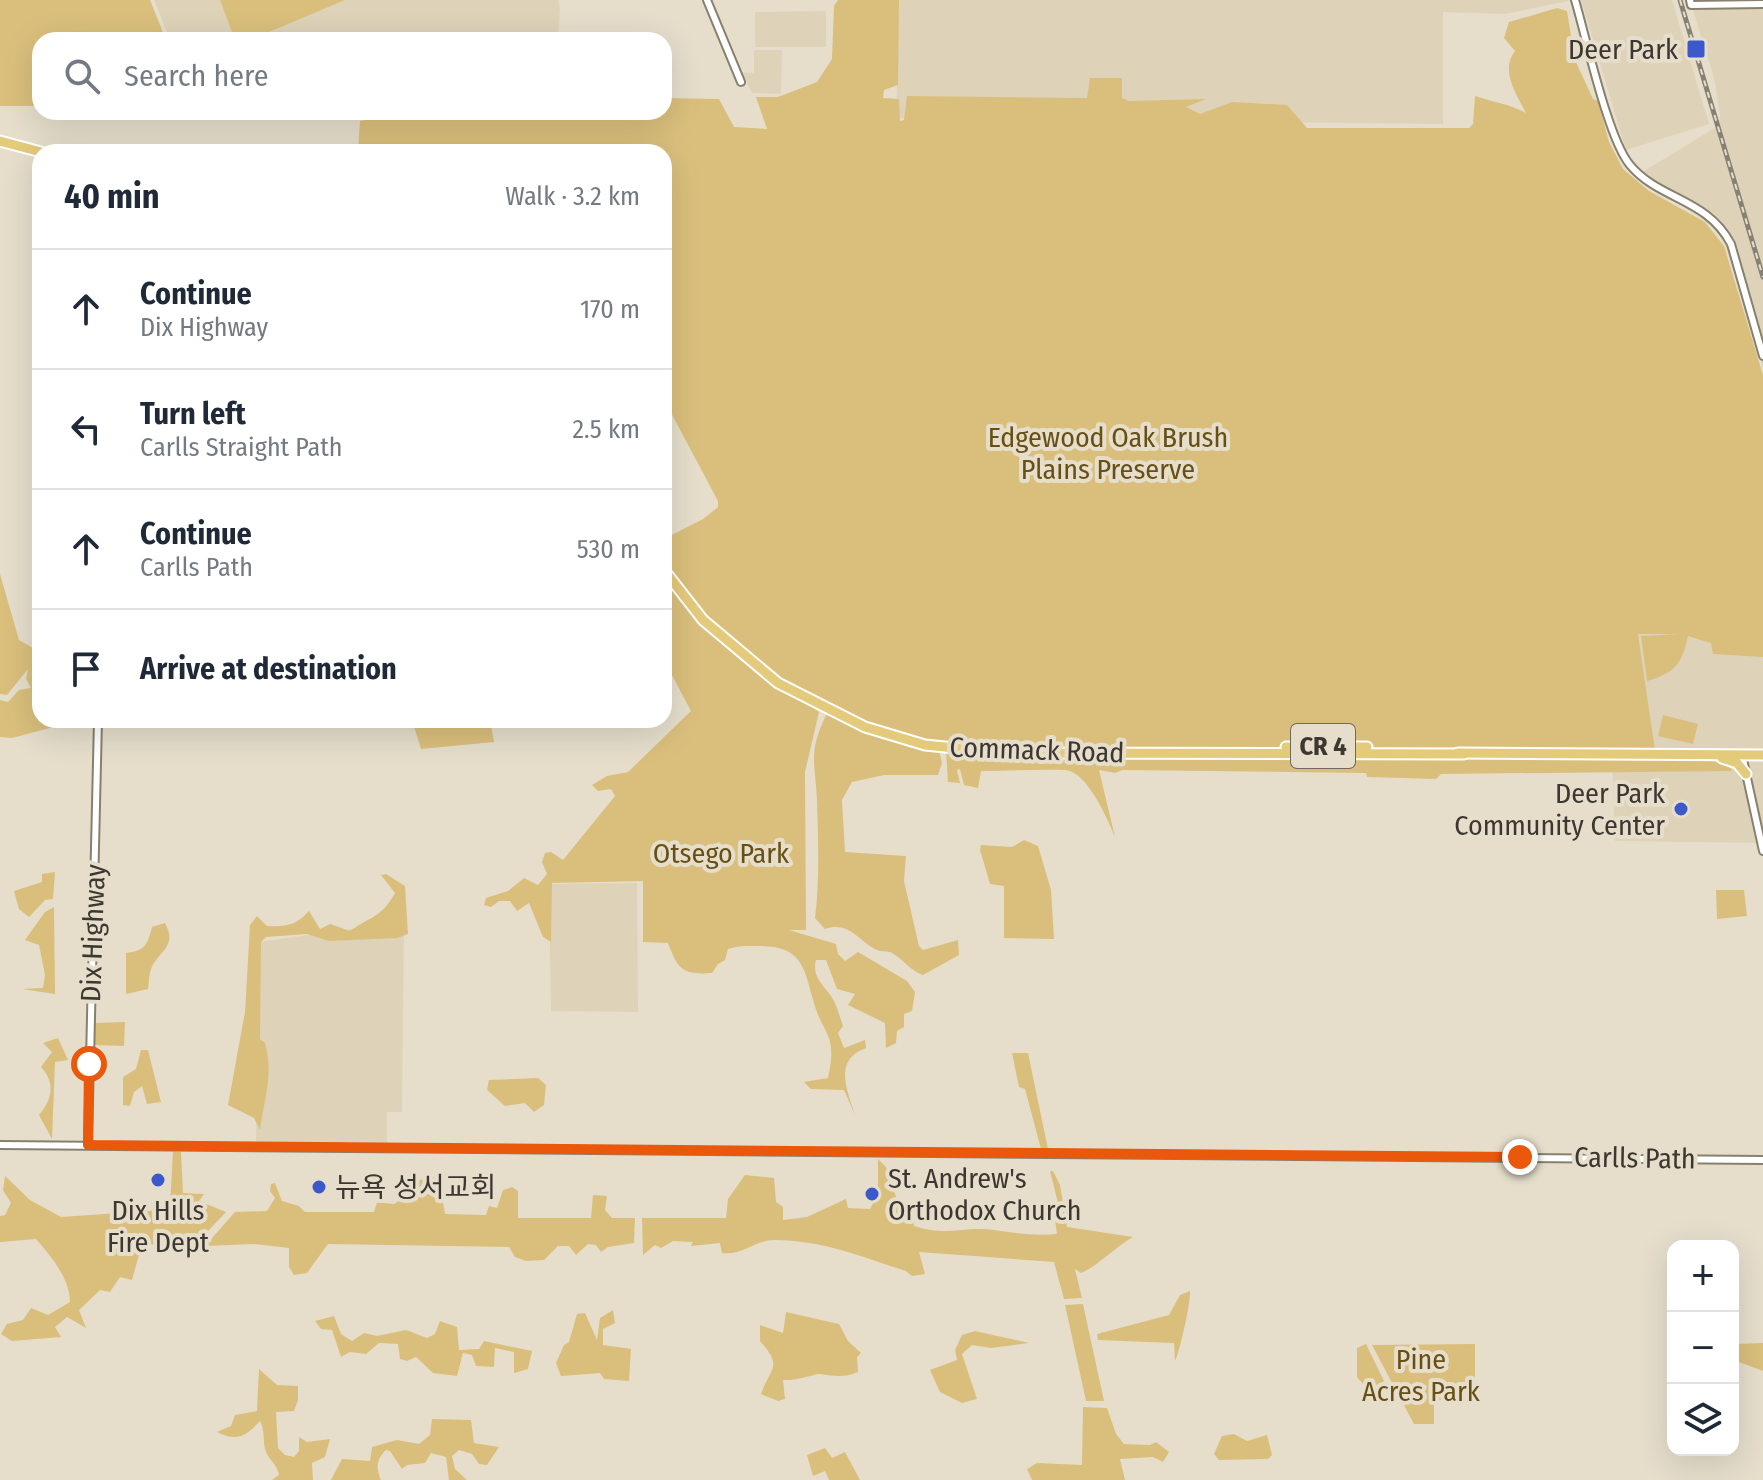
<!DOCTYPE html>
<meta charset="utf-8">
<style>
body{margin:0;font-family:"Fira Sans Condensed","Noto Sans KR",sans-serif;background:#f6f6f7;color:#1f2937}
.controls{position:absolute;right:24px;bottom:24px;display:grid;overflow:hidden;border-radius:16px;box-shadow:0 8px 32px #0002}
.controls button{width:72px;height:72px;display:grid;place-items:center;padding:0;border:0;border-bottom:2px solid #e0e1e3;background:#fff;color:#1f2937;font:40px sans-serif}
.stop{position:absolute;width:24px;height:24px;margin:-18px;border:6px solid #ea580c;border-radius:50%;background:#fff}
.stop.end{background:#ea580c;border-color:#fff;box-shadow:0 2px 8px #0008}
.list{margin:0;padding:0;list-style:none}
h2{display:flex;justify-content:space-between;align-items:center;height:104px;margin:0;padding:0 32px;font-size:34px}
h2 small{font-size:26px;font-weight:400;color:#747a83}
.list li{display:grid;grid-template-columns:52px 1fr auto;gap:24px;align-items:center;box-sizing:border-box;height:120px;padding:0 32px;border-top:2px solid #e0e1e3}
.list b{display:block;font-size:30px;white-space:nowrap}
.list p{margin:0;font-size:26px;white-space:nowrap;color:#747a83}
.list em{font-size:26px;font-style:normal;color:#747a83}
.icon{flex:none;width:44px;height:44px;fill:none;stroke:currentColor;stroke-width:2;stroke-linecap:round;stroke-linejoin:round}
.map{position:relative;flex:none;width:1763px;height:1480px;overflow:hidden}
.search{position:absolute;background:#fff;box-shadow:0 8px 32px #0002;left:32px;top:32px;width:640px;height:88px;display:flex;align-items:center;gap:20px;box-sizing:border-box;padding:0 28px;border-radius:24px;color:#747a83;font-size:30px}
.panel{position:absolute;background:#fff;box-shadow:0 8px 32px #0002;left:32px;top:144px;width:640px;height:584px;border-radius:24px}
.map>svg:first-child{display:block}
.built{fill:#ded3b9}
.green{fill:#dabf7c}
.lines{fill:none;stroke-linecap:round;stroke-linejoin:round}
.minor-casing{stroke:#87806f;stroke-width:10}
.major-casing{stroke:#fff;stroke-width:13}
.minor{stroke:#fff;stroke-width:6}
.major{stroke:#e4ca7b;stroke-width:9}
.rail-casing{stroke:#878175;stroke-width:5}
.rail{stroke:#e6decb;stroke-width:2;stroke-dasharray:6;stroke-linecap:butt}
.route{stroke:#ea580c;stroke-width:10}
.poi-dot{fill:#3b59cb;stroke:#e6decb;stroke-width:3}
.labels{text-anchor:middle;dominant-baseline:central;stroke-width:8;stroke-linejoin:round;paint-order:stroke}
.shield{fill:#e6decb;stroke:#6f6a5f;stroke-width:2}
.shield-label{font-size:26px;font-weight:bold;fill:#3c3831}
.poi-label{font-size:28px;fill:#3c3831;stroke:#e6decb;text-anchor:end}
.park-label{font-size:28px;fill:#665015;stroke:#e6decb}
.street-label{font-size:28px;fill:#3c3831;stroke:#e6decb}
</style>
<div class="map">
<svg width="1763" height="1480" viewBox="0 0 1763 1480">
<rect width="100%" height="100%" fill="#e6decb"/>
<g class="built">
<polygon points="154,0 558,0 560,8 558,40 170,40"/>
<polygon points="896,0 1573,0 1505,14 1443,12 1443,124 897,118"/>
<polygon points="1581,0 1672,0 1709,124 1626,150"/>
<polygon points="1690,0 1763,0 1763,369 1726,246 1719,231 1706,218 1636,176 1718,126 1720,116 1714,78"/>
<polygon points="826,11 826,47 755,47 755,12"/>
<polygon points="754,50 782,50 781,94 752,93 742,72 754,73"/>
<polygon points="1677,632 1763,656 1763,843 1615,841 1612,752 1655,752 1638,634"/>
<polygon points="637,883 638,1012 551,1011 549,884"/>
<polygon points="404,922 402,1112 387,1112 387,1144 256,1143 258,942"/>
</g>
<g class="green">
<polygon points="0,0 150,0 166,40 40,40 40,106 0,106"/>
<polygon points="220,0 345,0 250,40 235,40"/>
<path d="M838 0H899L898 85 884 90 883 98 899 99 900 121 904 120 907 96 1087 98 1090 78H1122V98L1129 101 1206 99 1186 107 1200 114 1232 102 1287 105 1307 128H1469L1473 124 1475 96C1493 102 1510 104 1526 113 1516 94 1500 70 1515 51L1504 38 1509 22 1557 8 1567 11 1575 60 1593 99 1598 101 1609 142 1623 169 1649 191 1705 222 1724 246 1763 375V657L1713 654 1711 643 1688 636C1682 664 1675 673 1647 681L1641 636 1680 634H1638L1655 750H1611V760H1707L1729 765 1732 771 1441 774 1436 779 1367 777 1366 773 1122 770 1115 773 1099 770 1115 837C1108 820 1087 771 1065 770 1038 769 1010 771 981 771L978 788 964 785 960 769 957 770 960 783 948 782 946 751 939 750 942 763 938 775H884L852 782 842 800 845 852 906 856 904 881 919 946 923 950 958 940 959 955 923 975C911 971 904 960 892 953 887 950 882 953 875 949 857 939 848 921 825 929L815 918C820 879 818 839 817 800 815 761 808 754 826 715L830 716 813 707 819 712 805 772 806 930H789L836 944 838 954 845 961 858 952 907 981 915 992 912 1011 904 1014V1027L897 1031 896 1043 886 1048 885 1023 848 1005 855 994 837 989 826 960H816C811 979 827 987 834 1001 838 1009 840 1018 843 1026L838 1033 844 1048 865 1040 866 1048C833 1060 847 1090 855 1115L844 1090 811 1089 804 1082 828 1078C838 1032 823 1037 813 1000 804 965 800 946 759 946 747 946 740 945 728 949L725 960 718 964 712 973C683 975 678 970 668 943L643 942V881L552 883 551 942 543 937 529 903 517 911 510 901H499L491 907 484 905 486 898 508 891 524 878 538 885 547 874 542 862 545 853 551 852 563 860 615 796 611 789 598 791 592 785 607 776 628 772 691 711 664 660V539L703 519 718 507V501L669 409 664 410V152H358L360 121 413 112H664V98L719 99 734 127 767 129 756 97H778L817 82 832 59 834 6Z"/>
<polygon points="0,574 19,640 40,652 40,720 80,720 12,738 0,737 0,700 8,702 19,690 31,688 26,679 28,669 7,695 0,694"/>
<polygon points="1663,715 1698,724 1693,744 1658,736"/>
<polygon points="412,720 490,720 494,742 421,749"/>
<polygon points="1024,840 1038,846 1051,890 1054,939 1004,938 1004,886 990,884 980,850 981,845 1012,847"/>
<polygon points="55,872 53,899 45,900 29,917 19,909 14,891 42,882 42,874"/>
<path d="M386 874 405 886 408 934 397 938 329 941 307 934 266 937 261 942 260 1039 265 1043C274 1075 264 1099 260 1130L254 1118 228 1105 245 1012 250 925 257 916 267 926C286 927 297 925 309 911L320 929 330 924 350 931C371 916 381 918 395 893L381 875Z"/>
<polygon points="1716,890 1744,890 1747,916 1717,919"/>
<polygon points="54,907 55,994 22,989 43,988 45,975 39,945 25,940 45,912"/>
<path d="M165 923C178 947 159 950 151 969 149 974 149 983 148 989L126 994V953C145 951 148 944 152 927Z"/>
<polygon points="125,1022 124,1046 94,1045 94,1023"/>
<path d="M58 1038 68 1060 55 1062 52 1139 39 1115C52 1100 56 1083 41 1067L52 1052 43 1043Z"/>
<polygon points="141,1050 148,1050 161,1102 147,1104 142,1086 134,1092 130,1106 123,1105 123,1077 136,1069"/>
<polygon points="1012,1053 1028,1053 1048,1149 1041,1149 1025,1089 1019,1087"/>
<polygon points="538,1078 546,1085 544,1105 534,1112 525,1103 505,1106 487,1090 489,1080"/>
<path d="M173 1151 181 1152 183 1193 204 1194 199 1201 226 1212 193 1247 142 1244 132 1280 120 1277 110 1292 100 1290 79 1310 86 1328 67 1317 55 1327 61 1337 12 1341 1 1334 7 1324 23 1320 31 1308 48 1315 70 1302C70 1279 51 1256 36 1239L0 1242V1216L5 1215 11 1203 3 1190 5 1176 30 1200 61 1217 162 1210 170 1207Z"/>
<path d="M878 1159 886 1167 903 1218 913 1219 914 1226C948 1237 963 1226 994 1230 1016 1233 1035 1236 1057 1234L1053 1204 1058 1203 1050 1171H1053L1060 1185 1067 1227 1133 1237C1115 1247 1098 1266 1081 1273L1075 1269 1082 1298 1064 1299 1054 1262 919 1252 925 1274 912 1276 906 1271C862 1257 822 1240 774 1240 755 1240 742 1256 722 1253L720 1243 691 1246 693 1242 673 1241 661 1248 655 1245 643 1255 642 1218H726L728 1199 745 1175 774 1178 776 1202 783 1207V1220L807 1217 846 1199 848 1208 870 1209 878 1193Z"/>
<polygon points="433,1177 439,1179 445,1214 486,1215 489,1206 497,1208 503,1190 512,1187 518,1191 518,1218 591,1218 593,1195 607,1196 605,1210 612,1218 635,1218 634,1243 608,1247 601,1252 596,1245 588,1244 576,1255 569,1246 558,1246 544,1260 526,1261 515,1257 509,1247 328,1244 307,1273 294,1275 289,1267 289,1248 254,1244 205,1246 235,1212 267,1211 275,1198 270,1191 271,1184 275,1183 282,1201 299,1206 305,1212 374,1212 379,1196 384,1203 394,1204 406,1196 411,1182"/>
<path d="M1190 1291C1191 1301 1180 1351 1175 1361L1174 1343 1098 1340 1097 1334 1169 1315 1180 1295Z"/>
<polygon points="1083,1304 1104,1401 1086,1401 1065,1305"/>
<polygon points="613,1310 615,1323 603,1329 603,1345 631,1349 629,1381 604,1379 600,1373 561,1376 556,1363 564,1345 569,1342 577,1314 585,1313 597,1340 600,1318"/>
<path d="M786 1312 839 1324 848 1341 861 1353 857 1357 858 1372C843 1378 835 1376 820 1374 817 1373 797 1381 783 1380L785 1399 778 1401 761 1394C771 1367 783 1367 760 1341V1325L783 1333Z"/>
<polygon points="334,1316 341,1334 352,1341 364,1333 377,1336 406,1330 427,1338 435,1334 440,1321 457,1327 459,1350 479,1349 484,1341 532,1351 528,1369 514,1373 514,1352 495,1348 494,1367 476,1366 472,1355 463,1353 457,1376 433,1373 416,1357 407,1361 400,1359 398,1344 379,1343 366,1354 350,1352 341,1357 332,1330 321,1329 315,1321"/>
<polygon points="975,1331 1029,1343 991,1348 972,1345 962,1354 977,1399 962,1403 940,1392 930,1370 957,1360 955,1350 962,1335"/>
<polygon points="1763,1343 1763,1371 1739,1362 1733,1372 1733,1344"/>
<polygon points="1366,1344 1384,1381 1380,1385 1363,1384 1357,1377 1357,1348"/>
<polygon points="1475,1344 1475,1400 1434,1400 1434,1424 1414,1424 1372,1345"/>
<path d="M259 1369 277 1385 298 1386V1400L294 1411 276 1412 278 1448 285 1455 294 1457 299 1451V1437L307 1442 330 1439 325 1457 312 1463 313 1480H272L279 1475C277 1463 268 1460 265 1449 263 1440 265 1431 260 1421 246 1436 237 1442 217 1432L231 1426 235 1415 257 1411Z"/>
<polygon points="1083,1407 1107,1408 1116,1434 1124,1444 1150,1445 1156,1442 1169,1452 1163,1462 1153,1457 1120,1459 1125,1480 1032,1480 1027,1469 1037,1463 1082,1465"/>
<path d="M432 1419 471 1420 474 1443 499 1447 487 1465 479 1464 472 1454 459 1450 452 1456 455 1469 467 1480H449L446 1457 431 1453 425 1463 407 1465 402 1469 390 1451 386 1450C376 1460 376 1467 381 1480H331L342 1459 370 1461 372 1447 397 1440 419 1444 430 1435Z"/>
<polygon points="1234,1434 1247,1441 1267,1435 1272,1455 1268,1459 1219,1460 1214,1454 1222,1436"/>
<polygon points="825,1448 832,1458 845,1452 860,1480 829,1480 825,1471 813,1476 807,1455"/>
</g>
<g class="lines">
<g class="minor-casing">
<g id="minor">
<polyline points="707,0 741,82"/>
<path d="M1575 0C1586 37 1608 139 1630 165 1659 200 1707 198 1731 244L1763 356"/>
<polyline points="1690,0 1691,5 1763,4"/>
<polyline points="1742,755 1763,851"/>
<polyline points="0,1145 1763,1160"/>
<polyline points="88,1145 98,720"/>
</g>
</g>
<g class="major-casing">
<g id="major">
<polyline points="0,141 41,152"/>
<polyline points="664,570 703,620 778,683 865,727 925,745 1004,753 1464,754"/>
<polyline points="1286,747 1367,747"/>
<polyline points="1458,753 1763,755"/>
<polyline points="1722,758 1737,763 1746,774"/>
</g>
</g>
<use href="#minor" class="minor"/>
<use href="#major" class="major"/>
<g class="rail-casing">
<polyline id="rail" points="1680,0 1763,277"/>
</g>
<use href="#rail" class="rail"/>
</g>
<g class="lines">
<polyline class="route" points="89,1064 88,1145 1520,1157"/>
</g>
<g class="poi-dot">
<rect x="1686" y="39" width="20" height="20" rx="4"/>
<circle cx="1681" cy="809" r="8"/>
<circle cx="158" cy="1180" r="8"/>
<circle cx="319" cy="1187" r="8"/>
<circle cx="872" cy="1194" r="8"/>
</g>
<g class="labels">
<rect class="shield" x="1291" y="724" width="64" height="44" rx="6"/>
<g class="shield-label">
<text x="1323" y="746">CR 4</text>
</g>
<g class="poi-label">
<text x="1678" y="49">Deer Park</text>
<text x="1665" y="793">Deer Park<tspan x="1665" dy="32">Community Center</tspan></text>
<text x="888" y="1178" text-anchor="start">St. Andrew's<tspan x="888" dy="32">Orthodox Church</tspan></text>
<text x="335" y="1187" text-anchor="start">뉴욕 성서교회</text>
<text x="158" y="1210" text-anchor="middle">Dix Hills<tspan x="158" dy="32">Fire Dept</tspan></text>
</g>
<g class="park-label">
<text x="1108" y="437">Edgewood Oak Brush<tspan x="1108" dy="32">Plains Preserve</tspan></text>
<text x="721" y="853">Otsego Park</text>
<text x="1421" y="1359">Pine<tspan x="1421" dy="32">Acres Park</tspan></text>
</g>
<g class="street-label">
<text transform="translate(1037 750) rotate(2)">Commack Road</text>
<text transform="translate(93 933) rotate(-88)">Dix Highway</text>
<text transform="translate(1635 1158) rotate(1)">Carlls Path</text>
</g>
</g>
</svg>
<div class="controls">
<button>+</button>
<button>−</button>
<button><svg class="icon" aria-label="layers" viewBox="0 0 24 24"><path d="M12 4l9 5-9 5-9-5zM3 14l9 5 9-5"/></svg></button>
</div>
<div class="stop" style="left:89px;top:1064px"></div>
<div class="stop end" style="left:1520px;top:1157px"></div>
<div class="search"><svg class="icon" aria-label="search" viewBox="0 0 24 24"><circle cx="10" cy="10" r="6"/><path d="M15 15l6 6"/></svg>Search here</div>
<section class="panel">
<h2>40 min<small>Walk · 3.2 km</small></h2>
<ul class="list">
<li><svg class="icon" aria-label="ahead" viewBox="0 0 24 24"><path d="M12 20V5M6 11l6-6 6 6"/></svg><div><b>Continue</b><p>Dix Highway</p></div><em>170 m</em></li>
<li><svg class="icon" aria-label="left" viewBox="0 0 24 24"><path d="M17 20v-9H6M10 6l-5 5 5 5"/></svg><div><b>Turn left</b><p>Carlls Straight Path</p></div><em>2.5 km</em></li>
<li><svg class="icon" aria-label="ahead" viewBox="0 0 24 24"><path d="M12 20V5M6 11l6-6 6 6"/></svg><div><b>Continue</b><p>Carlls Path</p></div><em>530 m</em></li>
<li><svg class="icon" aria-label="arrive" viewBox="0 0 24 24"><path d="M6 21V4h12l-3 4 3 4H6"/></svg><div><b>Arrive at destination</b></div></li>
</ul>
</section>
</div>
